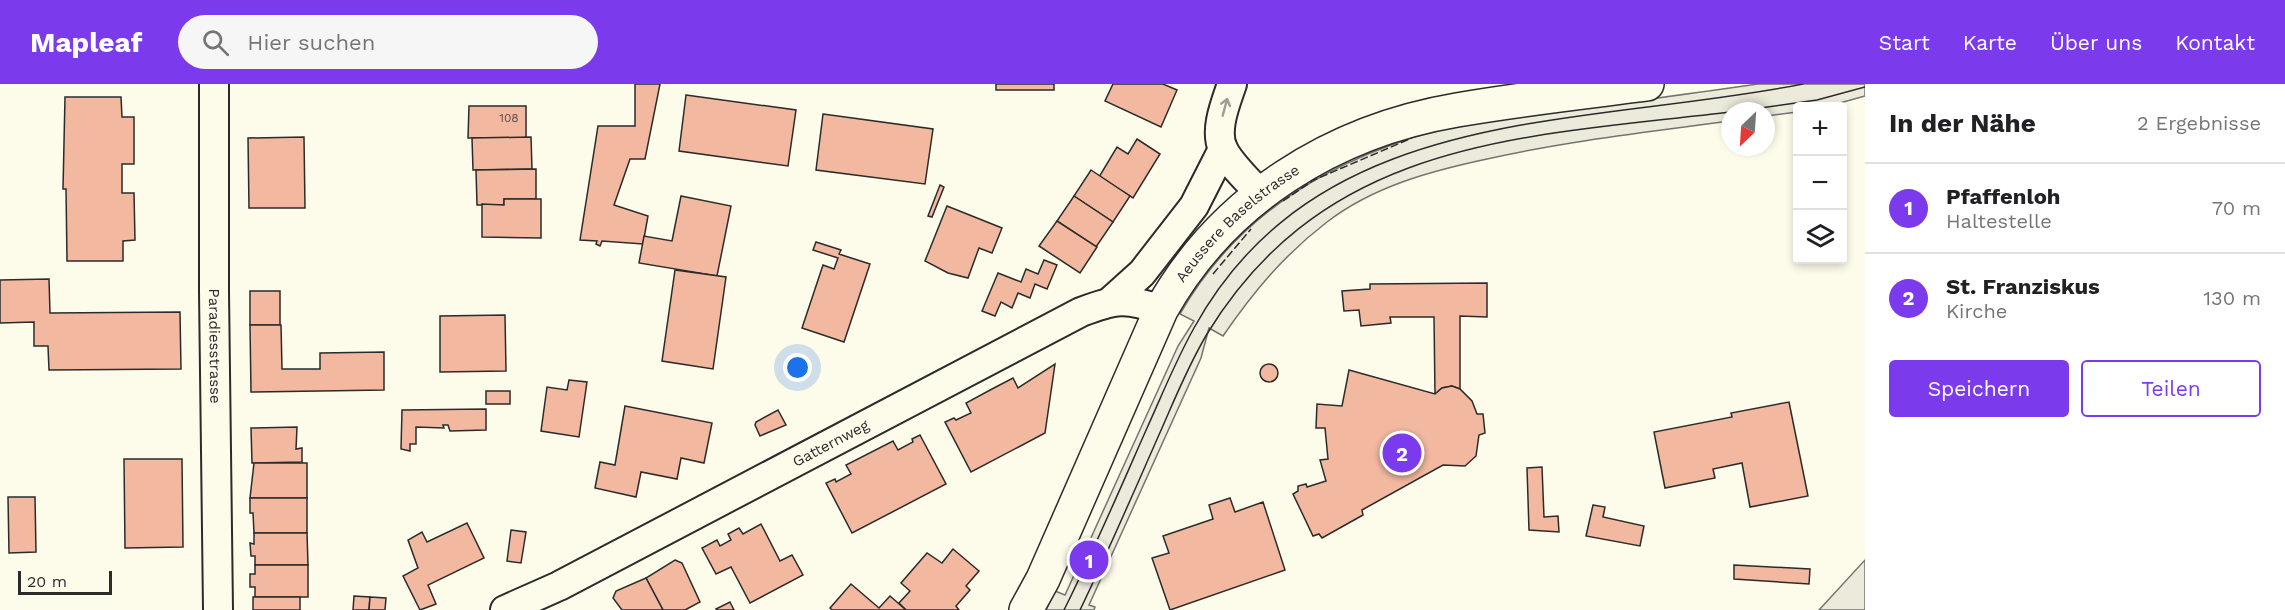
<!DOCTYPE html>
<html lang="de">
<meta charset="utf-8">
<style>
body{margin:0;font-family:"Work Sans",sans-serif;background:#f6f6f6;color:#202124}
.controls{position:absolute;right:18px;top:18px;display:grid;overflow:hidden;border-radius:6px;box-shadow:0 3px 9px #0003}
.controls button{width:54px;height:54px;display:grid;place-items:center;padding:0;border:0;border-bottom:2px solid #e0e0e0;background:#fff;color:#202124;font:30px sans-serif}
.compass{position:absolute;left:1721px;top:18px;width:54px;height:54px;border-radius:50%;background:#fff;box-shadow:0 3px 9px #0003;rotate:205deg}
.scale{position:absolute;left:18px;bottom:15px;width:94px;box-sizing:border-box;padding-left:6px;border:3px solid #2b2b2b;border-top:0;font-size:16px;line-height:21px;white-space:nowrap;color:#2b2b2b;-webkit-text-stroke:4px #fdfbea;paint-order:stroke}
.you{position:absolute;left:798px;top:284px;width:21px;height:21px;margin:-15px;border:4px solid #fff;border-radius:50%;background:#1a73e8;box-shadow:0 0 0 9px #1a73e833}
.badge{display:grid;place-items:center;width:39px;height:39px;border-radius:50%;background:#7c3aed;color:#fff;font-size:20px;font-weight:700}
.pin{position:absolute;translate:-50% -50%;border:3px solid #fff;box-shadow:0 2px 6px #0006}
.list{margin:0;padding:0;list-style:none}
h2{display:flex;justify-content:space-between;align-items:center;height:78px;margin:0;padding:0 24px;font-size:26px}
h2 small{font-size:20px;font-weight:400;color:#757577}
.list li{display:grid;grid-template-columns:39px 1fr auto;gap:18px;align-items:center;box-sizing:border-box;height:90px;padding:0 24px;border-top:2px solid #e0e0e0}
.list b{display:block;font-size:22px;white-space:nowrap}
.list p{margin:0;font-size:20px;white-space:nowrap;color:#757577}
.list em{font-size:20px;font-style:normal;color:#757577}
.actions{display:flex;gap:12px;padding:18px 24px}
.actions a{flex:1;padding:14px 0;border:2px solid #7c3aed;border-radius:6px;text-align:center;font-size:21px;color:#7c3aed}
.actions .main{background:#7c3aed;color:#fff}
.icon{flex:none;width:33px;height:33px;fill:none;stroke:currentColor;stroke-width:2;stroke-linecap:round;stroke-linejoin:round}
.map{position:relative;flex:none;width:1865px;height:526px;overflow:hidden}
header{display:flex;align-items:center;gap:36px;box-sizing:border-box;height:84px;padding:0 30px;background:#7c3aed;color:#fff}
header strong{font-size:28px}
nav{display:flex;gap:33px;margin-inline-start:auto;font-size:21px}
.search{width:420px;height:54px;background:#f6f6f6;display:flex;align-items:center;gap:15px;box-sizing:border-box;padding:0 21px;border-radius:33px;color:#757577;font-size:22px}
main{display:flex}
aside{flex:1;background:#fff}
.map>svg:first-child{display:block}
.green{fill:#ecebdb;stroke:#74746e;stroke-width:1.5}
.building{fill:#f2b8a0;stroke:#2b2b2b;stroke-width:1.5}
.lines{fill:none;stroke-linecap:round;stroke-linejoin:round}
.minor-casing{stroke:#2b2b2b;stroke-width:32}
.secondary-casing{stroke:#2b2b2b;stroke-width:36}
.minor{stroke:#fdfbea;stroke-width:28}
.secondary{stroke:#fdfbea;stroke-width:33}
.tram{stroke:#2b2b2b;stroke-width:1.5}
.fence{stroke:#2b2b2b;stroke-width:1.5;stroke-dasharray:8 3;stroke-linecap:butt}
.oneway{stroke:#9e9d94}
.labels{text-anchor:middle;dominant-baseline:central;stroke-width:4.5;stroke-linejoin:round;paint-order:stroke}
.number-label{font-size:12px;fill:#5d4e48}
.street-label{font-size:15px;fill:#2b2b2b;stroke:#fdfbea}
</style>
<header>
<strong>Mapleaf</strong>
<div class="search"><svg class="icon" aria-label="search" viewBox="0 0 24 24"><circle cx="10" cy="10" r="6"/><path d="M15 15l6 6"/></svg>Hier suchen</div>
<nav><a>Start</a><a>Karte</a><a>Über uns</a><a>Kontakt</a></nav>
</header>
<main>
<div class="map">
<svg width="1865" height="526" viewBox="0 0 1865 526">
<rect width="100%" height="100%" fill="#fdfbea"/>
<g class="green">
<path d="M1758 0H1865V12L1829 22H1798L1797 28 1766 32V27H1730V37C1648 48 1567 57 1487 75 1431 87 1374 102 1327 138 1284 171 1254 207 1223 252L1209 244 1201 274 1089 521 1095 523 1094 526H1046L1055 507 1065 511 1178 262 1194 237 1180 230C1240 125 1338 72 1452 42 1489 32 1531 30 1569 25 1632 18 1695 9 1758 0Z"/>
<polygon points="1865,476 1865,526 1819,526"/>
</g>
<g class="building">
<polygon points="635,0 660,0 645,75 630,75 614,121 648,132 643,160 602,157 600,162 596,160 597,157 580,156 598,42 635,42"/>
<rect x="996" y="0" width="58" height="6"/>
<polygon points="1113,0 1163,0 1177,6 1161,43 1105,17"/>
<polygon points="686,11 796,26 788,82 679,67"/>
<polygon points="65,13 121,13 122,33 134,33 134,80 122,80 122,109 134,109 135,156 123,157 123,177 67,177 66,105 63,105"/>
<polygon points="469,22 526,22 526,54 468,54"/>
<polygon points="823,30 933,45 925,100 816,86"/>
<polygon points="304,53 305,124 249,124 248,54"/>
<polygon points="531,53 532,85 473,86 472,54"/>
<polygon points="1137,55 1160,70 1133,114 1099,93 1117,63 1128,70"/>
<polygon points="536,85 536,115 504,115 504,121 477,121 476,86"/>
<polygon points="1091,86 1130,112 1113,138 1074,112"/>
<polygon points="940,101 944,103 932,133 928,132"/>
<polygon points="681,112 731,122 717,192 639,179 644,152 672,157"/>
<polygon points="1074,112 1113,138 1096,163 1057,137"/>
<polygon points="504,115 541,115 541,154 482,153 482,120 504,121"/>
<polygon points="947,122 1002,144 992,169 979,164 968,194 948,189 925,177"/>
<polygon points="1057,137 1097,163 1080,189 1039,162"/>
<polygon points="816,158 841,166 839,170 870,180 844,258 802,244 823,181 834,185 838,174 813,166"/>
<polygon points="1044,176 1057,181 1047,205 1035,200 1030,214 1018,209 1012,224 1001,218 995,232 982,227 998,189 1021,198 1026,185 1038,190"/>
<polygon points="675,186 726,193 713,285 662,277"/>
<polygon points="49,195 50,229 180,228 181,285 49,286 48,262 34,262 34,238 0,239 0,196"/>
<polygon points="1487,199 1487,233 1460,232 1460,305 1452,302 1442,304 1435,310 1434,233 1390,233 1391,239 1361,242 1359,226 1344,227 1342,207 1370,205 1370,200"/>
<rect x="250" y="207" width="30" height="34"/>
<polygon points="505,231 506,287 440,288 440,232"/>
<polygon points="250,241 281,241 282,285 320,285 320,269 384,268 384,306 251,308"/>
<polygon points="1055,280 1045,349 971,388 945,338 954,334 956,336 971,329 966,319 992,305 1013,294 1018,304"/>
<circle cx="1269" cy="289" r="9"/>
<polygon points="1349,286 1435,310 1442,304 1452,302 1460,305 1472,317 1477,330 1483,330 1485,349 1479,351 1476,372 1465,382 1443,381 1362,426 1363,431 1322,454 1319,450 1313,452 1293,410 1298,407 1298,402 1306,400 1307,403 1326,397 1320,376 1328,375 1325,344 1316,344 1317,320 1342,322"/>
<polygon points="569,296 587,298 579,353 541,347 547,303 567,306"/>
<rect x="486" y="307" width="24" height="13"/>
<polygon points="1789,318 1808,412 1750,423 1742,379 1713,385 1715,394 1665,404 1654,348 1732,333 1731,329"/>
<polygon points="625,322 712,339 704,379 681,374 677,395 641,388 636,413 595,404 600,378 615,381"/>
<polygon points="486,325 486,346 450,347 448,341 443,341 444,344 416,343 416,360 410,360 410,367 401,365 402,326"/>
<polygon points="778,326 786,341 760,352 755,341 756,338"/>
<polygon points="297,343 296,365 302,364 302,378 252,379 251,344"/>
<polygon points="920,351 946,400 852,449 826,399 835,395 836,398 851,390 846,381 893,357 898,366 913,358 912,355"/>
<polygon points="124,375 182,375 183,463 125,464"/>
<polygon points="254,379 307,379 307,414 250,414"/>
<polygon points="1542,383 1544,433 1558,432 1559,448 1529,446 1527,384"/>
<polygon points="8,413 35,413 36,468 9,469"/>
<polygon points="250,414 307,414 307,449 254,449 253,429 250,429"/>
<polygon points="1230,414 1235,428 1263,418 1285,486 1170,526 1152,474 1169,469 1163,452 1213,435 1209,421"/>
<polygon points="1593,421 1605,423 1603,433 1644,442 1640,462 1586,452"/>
<polygon points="467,439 484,474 428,501 436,520 420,526 403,492 418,484 408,456 422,448 427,458"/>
<polygon points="761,440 780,477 792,471 803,491 750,519 731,483 716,490 702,464 717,456 720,462 731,456 728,450 739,444 743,450"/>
<polygon points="511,446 526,448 521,479 507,477"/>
<polygon points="254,449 307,449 308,481 255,481 255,472 251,472 250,459 254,460"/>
<polygon points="953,465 979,487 966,502 970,506 956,522 959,526 906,526 899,519 910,507 901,499 927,469 942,479"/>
<polygon points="675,476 682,479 700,518 685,526 663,526 646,494"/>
<polygon points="255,481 308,481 308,513 255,513 255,503 250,503 250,490 255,490"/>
<polygon points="1734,481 1810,485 1809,500 1734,495"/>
<polygon points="646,494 663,526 622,526 613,514 616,507"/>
<polygon points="851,500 879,524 890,512 906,526 832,526 830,524"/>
<polygon points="354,512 370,513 369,526 353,526"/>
<rect x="253" y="513" width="47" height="13"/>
<polygon points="370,513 386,514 385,526 369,526"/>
<polygon points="730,518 734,526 717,526 716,525"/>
</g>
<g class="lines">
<g class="minor-casing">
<g id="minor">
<path id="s1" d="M214 0V208L218 526"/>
<path d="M1232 0C1226 18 1214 46 1223 65 1230 80 1248 96 1259 109"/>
<polyline points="1112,216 1142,189 1194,122 1223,65"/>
<path id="s2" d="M505 526 559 502 1081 228C1115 215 1126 213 1161 226"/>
</g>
</g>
<g class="secondary-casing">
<g id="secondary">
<path id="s3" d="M1026 526 1043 495 1161 226C1223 115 1333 47 1457 26 1520 15 1584 8 1647 0"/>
</g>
</g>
<use href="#minor" class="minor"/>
<use href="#secondary" class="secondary"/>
<g class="tram">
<polyline points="1739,27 1817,16 1865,3"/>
<path d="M1064 526C1094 466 1120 405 1147 344 1162 311 1176 276 1194 244 1319 17 1584 44 1803 0"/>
<path d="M1080 526C1109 466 1135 405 1162 344 1176 312 1189 280 1207 250 1327 53 1525 53 1730 28"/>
</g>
<g class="fence">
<polyline points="1283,117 1314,96 1412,54"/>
<polyline points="1213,190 1251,145"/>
</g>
</g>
<defs><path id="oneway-shaft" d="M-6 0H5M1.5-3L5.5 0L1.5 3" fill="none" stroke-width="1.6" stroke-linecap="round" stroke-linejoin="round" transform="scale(1.5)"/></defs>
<use class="oneway" href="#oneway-shaft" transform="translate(1225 23) rotate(-75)"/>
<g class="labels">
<g class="number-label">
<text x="509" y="34">108</text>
</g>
<g class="street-label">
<text stroke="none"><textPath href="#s3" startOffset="446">Aeussere Baselstrasse</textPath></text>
<text stroke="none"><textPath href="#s1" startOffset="262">Paradiesstrasse</textPath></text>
<text stroke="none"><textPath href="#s2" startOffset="366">Gatternweg</textPath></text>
</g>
</g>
</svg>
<div class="controls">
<button>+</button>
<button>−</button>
<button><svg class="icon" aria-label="layers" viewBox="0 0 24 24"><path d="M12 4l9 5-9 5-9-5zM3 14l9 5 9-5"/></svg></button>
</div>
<svg class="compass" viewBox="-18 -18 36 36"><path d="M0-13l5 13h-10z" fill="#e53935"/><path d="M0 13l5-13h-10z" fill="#757577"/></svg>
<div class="scale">20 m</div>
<div class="you"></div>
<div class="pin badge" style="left:1089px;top:476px">1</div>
<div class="pin badge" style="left:1402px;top:369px">2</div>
</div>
<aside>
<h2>In der Nähe<small>2 Ergebnisse</small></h2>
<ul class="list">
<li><span class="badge">1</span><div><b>Pfaffenloh</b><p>Haltestelle</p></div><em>70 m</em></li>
<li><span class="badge">2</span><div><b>St. Franziskus</b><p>Kirche</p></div><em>130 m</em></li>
</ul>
<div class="actions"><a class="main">Speichern</a><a>Teilen</a></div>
</aside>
</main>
